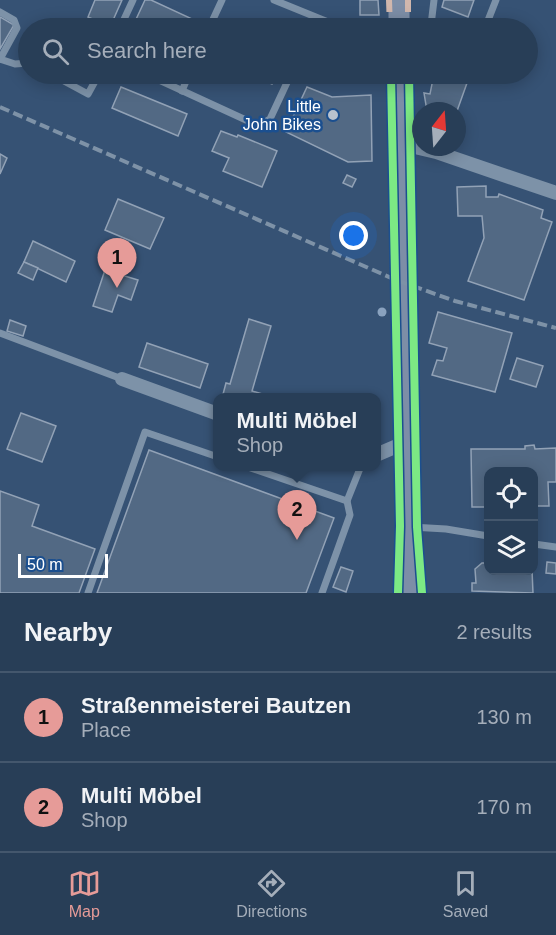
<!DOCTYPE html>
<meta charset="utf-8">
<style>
body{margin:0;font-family:Arial,sans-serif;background:#30455d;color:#f1f3f6}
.controls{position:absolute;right:18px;bottom:18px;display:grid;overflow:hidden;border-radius:12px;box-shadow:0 3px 15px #0003}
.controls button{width:54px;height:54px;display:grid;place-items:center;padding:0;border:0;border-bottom:2px solid #44576d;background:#283e57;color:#f1f3f6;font:30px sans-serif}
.compass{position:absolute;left:412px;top:102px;width:54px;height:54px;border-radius:50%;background:#283e57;box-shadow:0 3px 15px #0003;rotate:17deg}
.scale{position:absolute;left:18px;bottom:15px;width:90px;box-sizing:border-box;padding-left:6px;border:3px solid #fff;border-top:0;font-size:16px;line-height:21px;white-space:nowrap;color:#fff;-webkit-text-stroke:4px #1b4f8f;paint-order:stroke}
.you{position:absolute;left:354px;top:236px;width:21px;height:21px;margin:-15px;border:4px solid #fff;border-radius:50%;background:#1a73e8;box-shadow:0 0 0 9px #1a73e833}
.badge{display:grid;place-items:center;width:39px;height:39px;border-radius:50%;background:#e69b98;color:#111;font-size:20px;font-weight:700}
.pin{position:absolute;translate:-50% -50px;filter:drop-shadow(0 2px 3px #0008)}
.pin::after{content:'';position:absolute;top:32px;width:21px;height:18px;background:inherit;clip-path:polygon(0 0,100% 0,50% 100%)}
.popup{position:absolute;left:213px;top:393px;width:168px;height:78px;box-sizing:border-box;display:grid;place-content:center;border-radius:12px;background:#283e57;filter:drop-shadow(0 2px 4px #0005);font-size:20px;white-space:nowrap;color:#a5aeba}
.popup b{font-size:22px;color:#f1f3f6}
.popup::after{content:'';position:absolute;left:50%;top:100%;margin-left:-12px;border:12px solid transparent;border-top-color:#283e57}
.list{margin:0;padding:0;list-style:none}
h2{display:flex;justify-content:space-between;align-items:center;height:78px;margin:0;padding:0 24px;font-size:26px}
h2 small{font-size:20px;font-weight:400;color:#a5aeba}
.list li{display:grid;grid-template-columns:39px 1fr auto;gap:18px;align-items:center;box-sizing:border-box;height:90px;padding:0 24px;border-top:2px solid #44576d}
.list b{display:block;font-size:22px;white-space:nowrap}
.list p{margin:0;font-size:20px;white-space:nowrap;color:#a5aeba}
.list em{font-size:20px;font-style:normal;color:#a5aeba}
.icon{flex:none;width:33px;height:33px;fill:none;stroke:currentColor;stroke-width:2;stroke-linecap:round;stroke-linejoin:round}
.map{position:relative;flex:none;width:556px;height:593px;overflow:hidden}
.search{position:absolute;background:#283e57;box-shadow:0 3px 15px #0003;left:18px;right:18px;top:18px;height:66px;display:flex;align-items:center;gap:15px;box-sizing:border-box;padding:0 21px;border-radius:33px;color:#a5aeba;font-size:22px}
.sheet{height:258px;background:#283e57}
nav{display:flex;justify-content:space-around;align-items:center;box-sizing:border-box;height:84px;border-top:2px solid #44576d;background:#283e57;font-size:16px;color:#a5aeba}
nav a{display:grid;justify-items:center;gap:3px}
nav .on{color:#e69b98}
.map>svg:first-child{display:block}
.building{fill:#526984;stroke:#92a2b6;stroke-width:1.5}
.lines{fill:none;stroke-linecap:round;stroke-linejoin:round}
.service{stroke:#7d92a8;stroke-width:7}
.minor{stroke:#7d92a8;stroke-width:14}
.primary{stroke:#7d8ea7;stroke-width:21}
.rail{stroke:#7e92a7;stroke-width:4;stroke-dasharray:10 4.5;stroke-linecap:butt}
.quiet{stroke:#d1b7ad;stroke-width:6;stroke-dasharray:12 6;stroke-linecap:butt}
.cycleway-casing{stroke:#1b4f8f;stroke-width:11}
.cycleway{stroke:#7ce984;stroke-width:8}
.tree{fill:#8aa2be}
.poi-dot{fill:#b9c2ce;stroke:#1b4f8f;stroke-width:2}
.labels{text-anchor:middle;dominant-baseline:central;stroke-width:5;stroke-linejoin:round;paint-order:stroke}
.poi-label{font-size:16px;fill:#fff;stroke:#1b4f8f;text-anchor:end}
</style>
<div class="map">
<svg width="556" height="593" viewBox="0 0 556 593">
<rect width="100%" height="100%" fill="#365274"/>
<g class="building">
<polygon points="95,0 122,0 110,27 88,17"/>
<polygon points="145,0 151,0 203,24 201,28 132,28"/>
<polygon points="360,0 378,0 379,15 360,15"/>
<polygon points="444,0 474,0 468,17 442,7"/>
<polygon points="0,17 14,25 0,49"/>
<polygon points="248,74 276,74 272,84"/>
<polygon points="434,74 466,75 463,82 467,83 457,111 427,111 424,93 430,94"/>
<polygon points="121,87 187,114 178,136 112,108"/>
<polygon points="307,87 332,97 371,95 372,161 348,162 286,132"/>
<polygon points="221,131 237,137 238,135 277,151 262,187 223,171 229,158 212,151"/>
<polygon points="0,154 7,158 0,174"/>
<polygon points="347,175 356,179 352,187 343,183"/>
<polygon points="486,186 486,197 498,197 499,194 543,210 541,218 552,222 524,300 468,281 484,238 482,216 458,216 457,187"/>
<polygon points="118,199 164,218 150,249 105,230"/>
<polygon points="33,241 75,261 66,282 24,262"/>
<polygon points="24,262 38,268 33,280 18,273"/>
<polygon points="105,270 138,280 131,300 118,295 112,312 93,306"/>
<polygon points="438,312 512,333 495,392 432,375 437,360 443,361 447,348 429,343"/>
<polygon points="249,319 271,326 252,391 276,398 222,398 226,383 230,384"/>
<polygon points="10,320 26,326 23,336 7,331"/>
<polygon points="147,343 208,364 200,388 139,367"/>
<polygon points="517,358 543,366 536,387 510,379"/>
<polygon points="21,413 56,426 42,462 7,449"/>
<polygon points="534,445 535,449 556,448 556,482 548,482 549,506 534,506 534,472 488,472 488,507 472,507 471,449 525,449 525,446"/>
<polygon points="149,450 334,518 306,593 97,593"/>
<polygon points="0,491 39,505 32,526 95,549 79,593 0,593"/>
<polygon points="547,562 556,563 556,574 546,573"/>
<polygon points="482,563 488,563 488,570 532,570 533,593 472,591 472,583 476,583 475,569"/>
<polygon points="341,567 353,571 346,592 333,587"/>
</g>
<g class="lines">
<g class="service">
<polyline points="274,0 333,24 349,27 431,25 440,28"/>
<polyline points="0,12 14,20 17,28 0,59"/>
<polyline points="431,25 434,0"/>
<polyline points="120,28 133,0"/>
<polyline points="209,28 222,0"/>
<polyline points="312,28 316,19"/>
<polyline points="485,28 496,0"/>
<polyline points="0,59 15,64 28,63"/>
<polyline points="51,74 88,94 99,74"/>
<polyline points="146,74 259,126 270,119 291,74"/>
<polyline points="182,91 189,74"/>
<polyline points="0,333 122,379"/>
<polyline points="245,466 347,501 361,466"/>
<polyline points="411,527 446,529 488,536"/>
<polyline points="534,544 556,547"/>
<polyline points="88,593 145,432 218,457"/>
<polyline points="322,593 350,515 347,501"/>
</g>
<g class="minor">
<polyline points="402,144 436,152 556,193"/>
<polyline points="122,379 218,414"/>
<polyline points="376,455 397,446 407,446"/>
</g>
<g class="primary">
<polyline points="399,0 399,28"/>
<polyline points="400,74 410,593"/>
</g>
<polyline class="rail" points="0,107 396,280 455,301 556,328"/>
<g class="quiet">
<polyline points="389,0 390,28"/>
<polyline points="408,0 408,28"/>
</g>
<g class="cycleway-casing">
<g id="cycleway">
<polyline points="391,74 400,526 398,593"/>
<polyline points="409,74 417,527 422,593"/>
</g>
</g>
<use href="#cycleway" class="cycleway"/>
</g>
<circle class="tree" cx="382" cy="312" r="4.5"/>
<circle class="poi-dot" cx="333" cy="115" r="6"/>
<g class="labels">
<g class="poi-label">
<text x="321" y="106">Little<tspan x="321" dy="18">John Bikes</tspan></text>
</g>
</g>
</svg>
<div class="controls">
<button><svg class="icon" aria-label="locate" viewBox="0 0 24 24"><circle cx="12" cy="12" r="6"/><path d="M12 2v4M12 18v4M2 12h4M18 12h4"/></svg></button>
<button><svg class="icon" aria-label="layers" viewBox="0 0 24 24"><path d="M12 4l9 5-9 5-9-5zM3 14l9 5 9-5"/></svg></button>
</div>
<svg class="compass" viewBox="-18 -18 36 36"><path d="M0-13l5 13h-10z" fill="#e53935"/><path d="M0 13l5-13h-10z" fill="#a5aeba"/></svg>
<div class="scale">50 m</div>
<div class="you"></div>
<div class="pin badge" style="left:117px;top:288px">1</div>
<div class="pin badge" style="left:297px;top:540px">2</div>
<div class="popup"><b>Multi Möbel</b>Shop</div>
<div class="search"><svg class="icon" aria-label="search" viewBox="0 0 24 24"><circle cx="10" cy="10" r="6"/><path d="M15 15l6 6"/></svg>Search here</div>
</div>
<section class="sheet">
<h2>Nearby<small>2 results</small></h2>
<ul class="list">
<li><span class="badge">1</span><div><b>Straßenmeisterei Bautzen</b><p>Place</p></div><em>130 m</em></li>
<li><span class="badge">2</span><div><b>Multi Möbel</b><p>Shop</p></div><em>170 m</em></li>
</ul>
</section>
<nav>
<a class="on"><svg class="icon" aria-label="map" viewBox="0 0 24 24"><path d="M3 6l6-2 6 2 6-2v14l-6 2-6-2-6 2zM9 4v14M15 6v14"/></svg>Map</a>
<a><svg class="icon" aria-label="directions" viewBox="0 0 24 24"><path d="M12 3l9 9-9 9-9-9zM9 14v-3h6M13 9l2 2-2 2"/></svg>Directions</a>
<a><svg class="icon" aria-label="saved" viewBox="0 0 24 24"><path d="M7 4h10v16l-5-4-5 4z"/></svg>Saved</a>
</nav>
